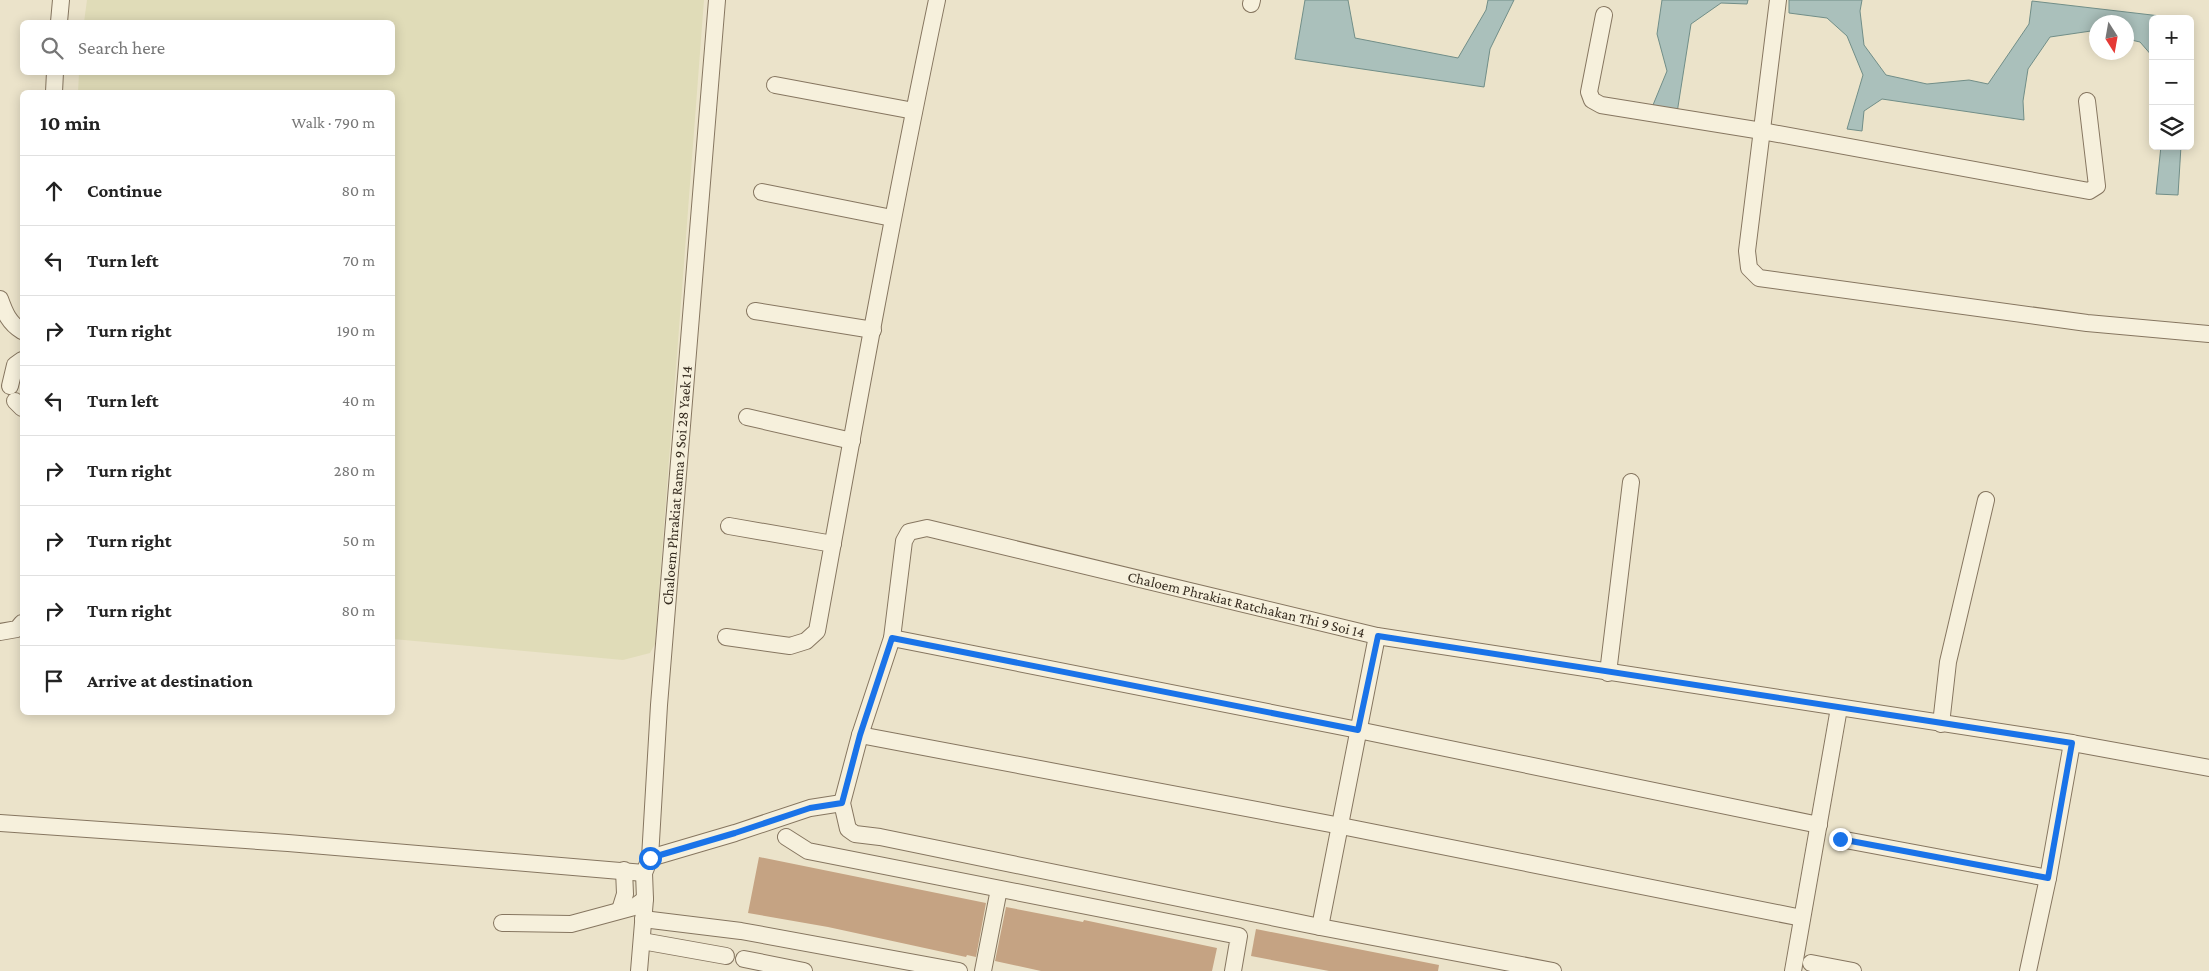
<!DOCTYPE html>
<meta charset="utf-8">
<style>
body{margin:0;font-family:"Crimson Pro",serif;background:#f2f2f2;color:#222}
.controls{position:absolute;right:15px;top:15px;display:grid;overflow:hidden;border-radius:8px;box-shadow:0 2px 12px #0003}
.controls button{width:45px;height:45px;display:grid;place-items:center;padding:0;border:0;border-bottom:1px solid #e0e0e0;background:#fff;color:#222;font:25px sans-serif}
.compass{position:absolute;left:2089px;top:15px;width:45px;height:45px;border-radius:50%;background:#fff;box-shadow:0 2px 12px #0003;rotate:169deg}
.stop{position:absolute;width:15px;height:15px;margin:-11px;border:4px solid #1a73e8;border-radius:50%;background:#fff}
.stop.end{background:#1a73e8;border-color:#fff;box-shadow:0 1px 5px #0008}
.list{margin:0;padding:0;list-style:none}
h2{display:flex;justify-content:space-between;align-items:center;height:65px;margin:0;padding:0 20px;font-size:21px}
h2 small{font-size:16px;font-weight:400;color:#767676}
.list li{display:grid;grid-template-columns:32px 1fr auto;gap:15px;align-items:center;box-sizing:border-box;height:70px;padding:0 20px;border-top:1px solid #e0e0e0}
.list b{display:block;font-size:19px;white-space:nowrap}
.list em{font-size:16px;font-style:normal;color:#767676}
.icon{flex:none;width:28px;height:28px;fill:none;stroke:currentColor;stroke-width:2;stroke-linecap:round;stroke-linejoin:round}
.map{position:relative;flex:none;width:2209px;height:971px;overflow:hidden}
.search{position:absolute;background:#fff;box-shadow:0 2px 12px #0003;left:20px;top:20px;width:375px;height:55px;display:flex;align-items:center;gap:12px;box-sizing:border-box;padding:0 18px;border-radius:8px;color:#767676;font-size:19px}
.panel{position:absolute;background:#fff;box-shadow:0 2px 12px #0003;left:20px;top:90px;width:375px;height:625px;border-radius:8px}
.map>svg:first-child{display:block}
.farmland{fill:#e0dcb8}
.water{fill:#aac0bb;stroke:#718e88}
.building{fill:#c5a383}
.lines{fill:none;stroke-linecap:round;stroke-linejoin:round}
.minor-casing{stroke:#867660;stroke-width:18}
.minor{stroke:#f6f0dc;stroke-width:16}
.route{stroke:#1a73e8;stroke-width:6}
.labels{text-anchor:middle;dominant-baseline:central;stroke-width:4;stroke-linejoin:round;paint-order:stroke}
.street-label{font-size:15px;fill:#382e22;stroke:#f3edd9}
</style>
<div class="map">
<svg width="2209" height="971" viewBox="0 0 2209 971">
<rect width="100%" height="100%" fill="#ebe3ca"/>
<polygon class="farmland" points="87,0 704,0 655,644 650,653 623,660 393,639 392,92 78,92 79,73 392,72 392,22 84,22"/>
<g class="water">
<polygon points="1305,0 1348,0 1355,38 1458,58 1486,10 1488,0 1514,0 1490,49 1484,87 1295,59"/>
<polygon points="1662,0 1748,0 1747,4 1721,3 1691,24 1677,113 1653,105 1667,71 1657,34"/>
<polygon points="1789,0 1862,0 1860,11 1864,45 1886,75 1927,84 1969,80 1988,84 2029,24 2032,1 2186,19 2153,19 2153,57 2140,42 2127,39 2126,22 2096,22 2096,32 2091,31 2050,37 2028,69 2023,101 2024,120 1882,99 1864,111 1862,131 1847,129 1863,75 1847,36 1827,18 1789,13"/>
<polygon points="2161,146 2181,146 2178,195 2156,194"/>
</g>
<g class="building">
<polygon points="759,857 986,903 976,957 967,955 966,957 828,927 748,913"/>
<polygon points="1006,907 1083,922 1084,920 1217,948 1212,971 1041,971 995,961"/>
<polygon points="1256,929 1439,965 1438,971 1329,971 1251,956"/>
</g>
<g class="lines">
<g class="minor-casing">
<g id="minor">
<polyline points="1778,0 1747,251 1749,268 1759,278 2087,323 2209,334"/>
<polyline points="1251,4 1252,0"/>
<polyline points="1604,15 1589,92 1592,100 1601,105 1762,131 2089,191 2097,186 2087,101"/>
<polyline points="59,22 61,0"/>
<polyline points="775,85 914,111"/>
<polyline points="54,92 55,72"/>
<polyline points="762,192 892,218"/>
<path d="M0 299C5 313 9 323 22 331"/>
<polyline points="755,311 873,330"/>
<polyline points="10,386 15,365 22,360"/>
<polyline points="15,401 22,408"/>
<polyline points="747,417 852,441"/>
<polyline points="729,526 833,544"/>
<polyline points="0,632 17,629 22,623"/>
<path d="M726 637 790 646 806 641 817 631C855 420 893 210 937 0"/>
<polyline points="892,638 1358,730 1819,825"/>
<polyline points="1608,673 1631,482"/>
<polyline points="1941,724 1948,662 1986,500"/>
<polyline points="860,735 1341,826 1802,918"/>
<polyline points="0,823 288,843 644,873"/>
<polyline points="786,837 808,851 1239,936 1233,971"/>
<polyline points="1840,839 2048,878"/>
<polyline points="650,858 735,833 810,808 842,803"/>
<polyline points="620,910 625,894 624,870"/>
<polyline points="643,919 741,931 959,971"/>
<polyline points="502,923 571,924 634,907 645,899"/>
<polyline points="1320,927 1377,636"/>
<polyline points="642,941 726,956"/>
<polyline points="744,959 804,971"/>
<polyline points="1811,963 1853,971"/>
<path id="s1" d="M639 971 645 899 644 873 650 858 659 705 717 0"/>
<polyline points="983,971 999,889"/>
<path id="s2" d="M1553 971 1320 927 880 837 855 834 848 829 842 803 860 735 892 638 904 541 909 532 927 528 1377 636 2072 743 2209 768"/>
<polyline points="1793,971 1839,708"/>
<polyline points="2028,971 2048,878 2072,743"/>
</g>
</g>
<use href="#minor" class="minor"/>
</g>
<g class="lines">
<polyline class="route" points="650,858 735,833 810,808 842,803 860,735 892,638 1358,730 1378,636 2072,743 2048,878 1840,839"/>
</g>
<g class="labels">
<g class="street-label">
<text stroke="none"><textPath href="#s1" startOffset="488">Chaloem Phrakiat Rama 9 Soi 28 Yaek 14</textPath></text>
<text stroke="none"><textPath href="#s2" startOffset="1374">Chaloem Phrakiat Ratchakan Thi 9 Soi 14</textPath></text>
</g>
</g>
</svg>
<div class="controls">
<button>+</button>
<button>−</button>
<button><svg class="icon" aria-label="layers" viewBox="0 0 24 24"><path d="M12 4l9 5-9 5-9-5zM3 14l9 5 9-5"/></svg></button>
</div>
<svg class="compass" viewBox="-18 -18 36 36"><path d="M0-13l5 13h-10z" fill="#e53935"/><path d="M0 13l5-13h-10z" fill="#767676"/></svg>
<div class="stop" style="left:650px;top:858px"></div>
<div class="stop end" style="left:1840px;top:839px"></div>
<div class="search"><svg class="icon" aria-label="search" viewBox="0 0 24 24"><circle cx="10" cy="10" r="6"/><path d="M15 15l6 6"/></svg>Search here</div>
<section class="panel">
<h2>10 min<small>Walk · 790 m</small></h2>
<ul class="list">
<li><svg class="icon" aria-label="ahead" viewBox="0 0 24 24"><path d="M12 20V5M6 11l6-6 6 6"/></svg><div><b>Continue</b></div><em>80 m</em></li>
<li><svg class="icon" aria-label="left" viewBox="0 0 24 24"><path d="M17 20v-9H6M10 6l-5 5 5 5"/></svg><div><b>Turn left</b></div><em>70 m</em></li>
<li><svg class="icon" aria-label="right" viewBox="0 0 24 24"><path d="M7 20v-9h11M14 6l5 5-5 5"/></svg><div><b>Turn right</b></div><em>190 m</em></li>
<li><svg class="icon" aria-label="left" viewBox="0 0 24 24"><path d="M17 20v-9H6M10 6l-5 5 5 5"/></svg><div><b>Turn left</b></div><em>40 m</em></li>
<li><svg class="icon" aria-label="right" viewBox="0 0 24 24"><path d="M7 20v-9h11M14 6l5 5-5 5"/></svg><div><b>Turn right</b></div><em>280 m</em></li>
<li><svg class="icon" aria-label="right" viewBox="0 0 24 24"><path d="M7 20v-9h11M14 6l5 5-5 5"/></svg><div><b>Turn right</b></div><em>50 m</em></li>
<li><svg class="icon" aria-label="right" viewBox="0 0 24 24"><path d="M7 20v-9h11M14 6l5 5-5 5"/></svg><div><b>Turn right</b></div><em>80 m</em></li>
<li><svg class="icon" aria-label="arrive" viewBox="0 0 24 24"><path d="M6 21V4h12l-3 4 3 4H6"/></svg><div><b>Arrive at destination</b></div></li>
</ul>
</section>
</div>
